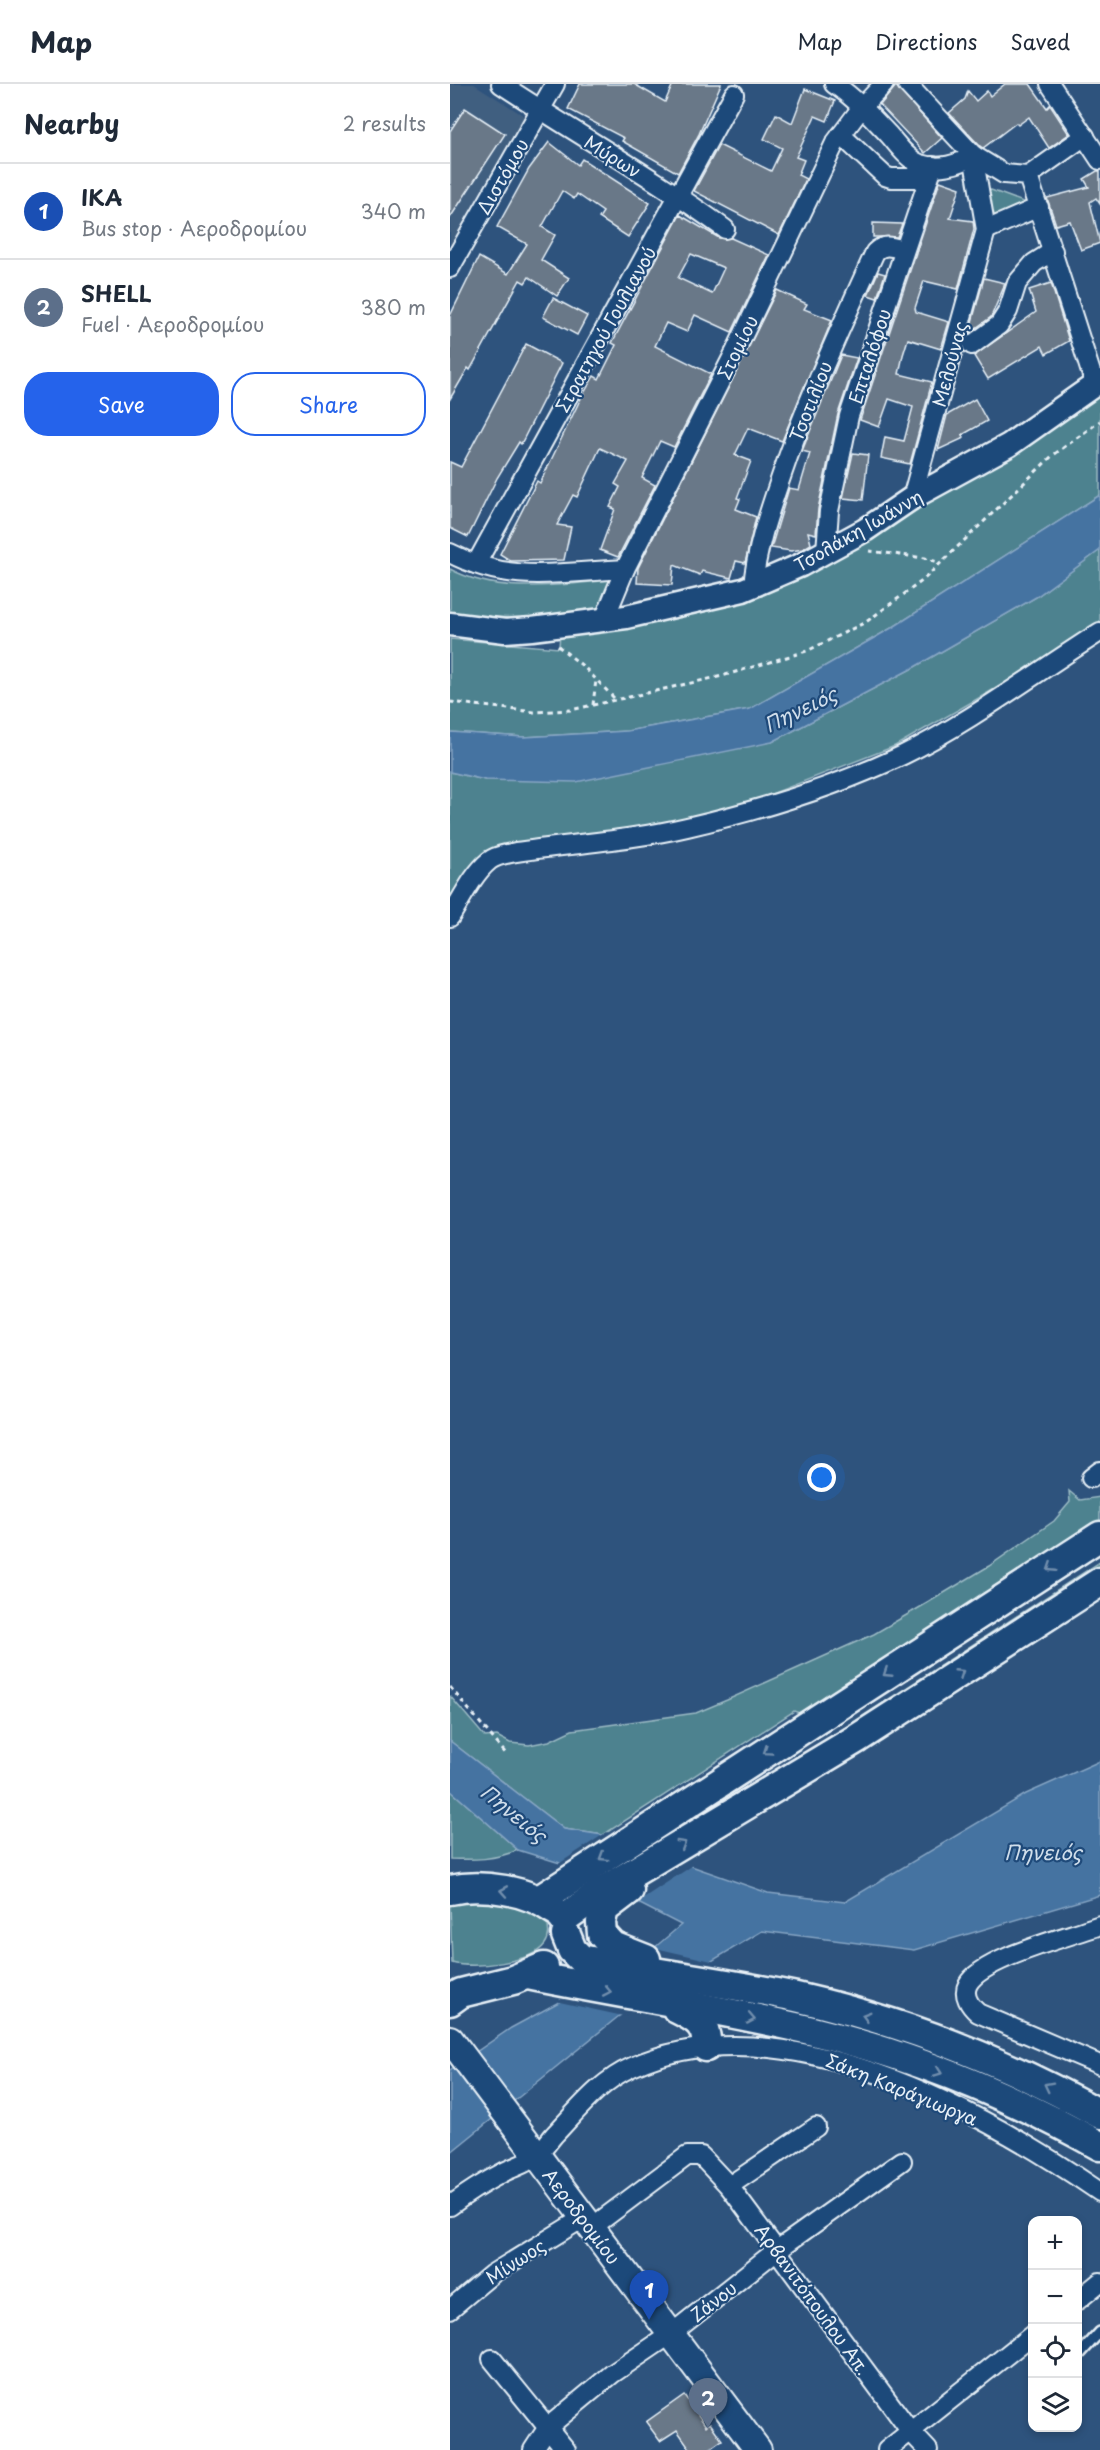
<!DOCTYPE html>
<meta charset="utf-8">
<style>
body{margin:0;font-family:"Playpen Sans",sans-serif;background:#f2f2f3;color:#1f2937}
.controls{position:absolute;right:18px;bottom:18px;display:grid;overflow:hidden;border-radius:12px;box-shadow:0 3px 9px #0003}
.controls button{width:54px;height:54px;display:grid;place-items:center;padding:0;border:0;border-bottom:2px solid #e0e1e3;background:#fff;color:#1f2937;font:30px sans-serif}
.you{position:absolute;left:372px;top:1394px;width:21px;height:21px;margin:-15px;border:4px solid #fff;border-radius:50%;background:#1a73e8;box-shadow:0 0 0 9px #1a73e833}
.badge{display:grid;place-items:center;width:39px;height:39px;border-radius:50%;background:#2563eb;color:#fff;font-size:20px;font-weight:700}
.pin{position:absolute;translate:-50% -50px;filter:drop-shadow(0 2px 3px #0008)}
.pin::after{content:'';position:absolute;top:32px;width:21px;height:18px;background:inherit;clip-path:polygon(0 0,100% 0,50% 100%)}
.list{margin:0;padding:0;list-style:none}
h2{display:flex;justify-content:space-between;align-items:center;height:78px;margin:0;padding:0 24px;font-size:26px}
h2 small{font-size:20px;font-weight:400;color:#747a83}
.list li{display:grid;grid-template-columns:39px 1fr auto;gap:18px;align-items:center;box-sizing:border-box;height:96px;padding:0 24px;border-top:2px solid #e0e1e3}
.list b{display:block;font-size:22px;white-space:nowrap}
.list p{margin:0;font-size:20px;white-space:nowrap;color:#747a83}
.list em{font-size:20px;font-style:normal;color:#747a83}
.actions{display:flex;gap:12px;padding:18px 24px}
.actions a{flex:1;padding:14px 0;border:2px solid #2563eb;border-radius:24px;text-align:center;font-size:21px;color:#2563eb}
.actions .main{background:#2563eb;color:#fff}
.icon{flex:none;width:33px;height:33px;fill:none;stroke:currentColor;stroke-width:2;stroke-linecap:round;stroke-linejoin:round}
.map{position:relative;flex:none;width:650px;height:2366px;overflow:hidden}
header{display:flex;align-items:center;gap:36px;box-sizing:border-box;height:84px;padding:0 30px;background:#fff;border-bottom:2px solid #e0e1e3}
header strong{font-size:28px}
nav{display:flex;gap:33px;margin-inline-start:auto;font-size:21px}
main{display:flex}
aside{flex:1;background:#fff}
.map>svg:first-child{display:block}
.built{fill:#405e80}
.green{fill:#4e828f;stroke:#9bbac4;stroke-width:1.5}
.water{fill:#4573a1;stroke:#86a5c4;stroke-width:1.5}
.pier{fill:#2e537d}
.building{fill:#697888;stroke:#e8f1f8;stroke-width:1.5;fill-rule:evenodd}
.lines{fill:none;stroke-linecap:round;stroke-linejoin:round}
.service-casing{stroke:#e8f1f8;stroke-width:14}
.minor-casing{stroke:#e8f1f8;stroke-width:22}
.tertiary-casing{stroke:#e8f1f8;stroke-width:27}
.secondary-casing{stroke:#e8f1f8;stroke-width:30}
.primary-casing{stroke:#e8f1f8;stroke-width:33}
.path{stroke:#e8f1f8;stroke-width:3;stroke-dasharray:4.5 4.5;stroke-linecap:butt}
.service{stroke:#1f4a7a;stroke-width:9}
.minor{stroke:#1f4a7a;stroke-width:18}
.tertiary{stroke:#1f4a7a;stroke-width:22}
.secondary{stroke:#1f4a7a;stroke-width:26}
.primary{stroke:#1f4a7a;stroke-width:28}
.oneway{stroke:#6f8dac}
.labels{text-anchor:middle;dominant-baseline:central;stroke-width:4.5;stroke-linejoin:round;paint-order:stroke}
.street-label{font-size:18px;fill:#e8f1f8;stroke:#1f4a7a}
.water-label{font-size:20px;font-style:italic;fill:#d0deeb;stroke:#1f4a7a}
</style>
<header>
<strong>Map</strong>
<nav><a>Map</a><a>Directions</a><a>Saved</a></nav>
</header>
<main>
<aside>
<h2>Nearby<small>2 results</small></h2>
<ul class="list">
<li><span class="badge" style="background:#1a4fb4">1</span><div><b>ΙΚΑ</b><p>Bus stop · Αεροδρομίου</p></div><em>340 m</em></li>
<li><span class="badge" style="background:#5c6f8a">2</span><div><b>SHELL</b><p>Fuel · Αεροδρομίου</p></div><em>380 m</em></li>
</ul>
<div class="actions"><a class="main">Save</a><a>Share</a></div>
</aside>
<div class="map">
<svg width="650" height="2366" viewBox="0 0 650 2366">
<rect width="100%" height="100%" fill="#2e537d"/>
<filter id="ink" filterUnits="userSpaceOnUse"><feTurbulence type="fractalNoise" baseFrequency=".0167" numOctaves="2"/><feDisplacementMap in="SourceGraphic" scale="12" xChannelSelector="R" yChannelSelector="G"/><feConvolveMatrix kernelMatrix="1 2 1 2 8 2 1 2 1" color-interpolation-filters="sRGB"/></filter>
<g filter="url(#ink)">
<polygon class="built" points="0,0 24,0 79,35 0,166"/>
<g class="green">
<polygon points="541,106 576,119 544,133 538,107"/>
<polygon points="650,309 650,411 445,542 300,625 177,647 74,653 0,648 0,555 109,564 110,549 303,513 348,494 452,429 465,427 495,409 497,402"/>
<polygon points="650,466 650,539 569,591 445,662 236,743 43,775 0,834 0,688 35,696 322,658 461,585 586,513"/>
<path d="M0 485C48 511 108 501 161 496 161 506 154 520 146 526 96 534 49 537 0 528Z"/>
<polygon points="619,1407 630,1416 650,1413 650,1436 352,1630 344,1627 153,1751 114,1745 0,1657 0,1612 35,1653 47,1652 60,1659 79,1661 99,1657 122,1646 246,1629 277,1616 424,1550 479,1518 539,1482 604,1437 620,1418"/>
<polygon points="650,1478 650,1487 396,1651 388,1648"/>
<path d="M0 1706 68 1766C45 1776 24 1776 0 1775Z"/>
<path d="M21 1817 78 1824 97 1838C99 1846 100 1853 95 1860 82 1879 22 1885 2 1879L0 1819Z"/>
</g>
<g class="water">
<polygon points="650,411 650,466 586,513 461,585 322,658 126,698 35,696 0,688 0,648 74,653 177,647 300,625 445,542"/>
<polygon points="0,1657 114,1745 153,1751 318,1809 395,1818 576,1710 650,1677 650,1811 464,1866 312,1847 169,1932 0,2069 0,1986 61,1944 196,1871 231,1841 110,1779 68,1766 0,1706"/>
</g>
<g class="pier">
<polygon points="157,1748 245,1780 184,1820 107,1781"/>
<polygon points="201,1863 266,1878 173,1932 105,1917"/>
</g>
<g class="building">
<polygon points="130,0 184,0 215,18 223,0 271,0 249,50 228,89 172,57 174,54 118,25"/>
<polygon points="555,0 580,0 597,24 600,21 619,50 599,64 579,33 568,41 566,39 533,64 530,62 499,29 515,15 518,7 526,17 537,7 540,12"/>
<polygon points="446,2 492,54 475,69 430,21"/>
<polygon points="355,5 385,17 377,37 365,32 346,73 354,76 348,91 356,95 329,151 244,107 269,61 321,87 332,64 314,55 326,30 342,39"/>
<polygon points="15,24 55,50 0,134 0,47"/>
<polygon points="99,58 128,81 132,75 200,119 178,153 149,134 153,128 127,110 124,115 112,107 92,143 105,151 91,176 119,194 107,212 79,193 75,199 70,196 20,286 18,284 0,315 0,232 29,173 58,190 77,160 47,143 79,85"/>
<polygon points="647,87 650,87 650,120 646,114 640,118 650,159 631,166 620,137 606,141 597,114 639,103 634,95"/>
<polygon points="490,97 510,104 500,134 523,137 524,145 508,205 474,197 465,224 466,228 499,238 491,265 458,255 453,271 449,290 482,298 460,380 431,374 435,353 454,357 463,323 439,315 429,343 410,336"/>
<path d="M230 131 269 154H281L319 171 282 248 245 231 237 248 216 239 205 262 261 290 224 363 210 357 192 394 205 401 168 473 150 466 165 425 160 423 170 403 165 400 178 377 150 364 127 413 123 411 107 441 121 443 114 476 61 477 50 470 87 397 90 399 129 318 144 292 149 295 166 261 162 259ZM241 170 274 184 262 210 228 194Z"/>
<polygon points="423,139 452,140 447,153 423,153"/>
<polygon points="428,188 435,190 427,214 418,211"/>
<polygon points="534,194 555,199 553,205 541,233 519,249"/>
<polygon points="601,199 619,257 596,270 592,262 538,295 524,272 586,228 579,206"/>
<polygon points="327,206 357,220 354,225 382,236 332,357 298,344 285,371 301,377 287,414 290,415 286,425 306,433 295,479 286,477 281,494 252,487 250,491 224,481 222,501 187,499 188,484"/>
<polygon points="103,214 137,232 127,251 93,233"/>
<polygon points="76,260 112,279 71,360 69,358 47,394 18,453 0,444 0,378 11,383"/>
<polygon points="391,271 407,274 388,330 368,425 366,450 358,448 361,460 353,465 341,467 321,464 339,404 349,406 360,369 352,367"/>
<polygon points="525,315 537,337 512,351 514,354 488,366 497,331"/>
<polygon points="403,369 418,371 413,416 393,414"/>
<polygon points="234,2311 256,2342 260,2339 272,2356 258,2366 241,2366 227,2346 210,2357 196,2338"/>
</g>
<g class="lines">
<g class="service-casing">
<polyline id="service" points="628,2272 650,2248"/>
</g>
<g class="minor-casing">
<g id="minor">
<path d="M51 0C125 49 204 93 275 145"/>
<path d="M384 0C405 14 422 33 439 51 448 61 457 75 470 80 487 86 510 81 523 71L554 90 578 92 645 301"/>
<polyline points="457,0 523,71 536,146 462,414"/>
<polyline points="600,0 650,76"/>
<polyline points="391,51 435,92 441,94 478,94"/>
<polyline points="578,92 635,52"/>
<polyline points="536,146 589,123"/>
<polyline points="0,184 105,0"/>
<polyline points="522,261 549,241 558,227 567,199 584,179 603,167"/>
<polyline points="376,467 379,427 399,332 483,82"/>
<path d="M0 469C61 501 110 488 175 485"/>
<polyline points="26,480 284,10"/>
<path d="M303 503C306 466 318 431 330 396 356 318 391 243 425 168 434 159 443 163 454 166"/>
<polyline points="154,536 175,485 286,266 385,59 412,23 434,0"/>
<path d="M0 833C11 816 23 790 39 777 46 771 58 770 66 768 122 760 182 756 237 743 310 726 386 703 453 671 522 637 585 589 650 548"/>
<polyline points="641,1394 650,1387"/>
<path d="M650 1841C622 1852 532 1874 518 1900 512 1911 520 1922 528 1929L650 1981"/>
<polyline points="279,2102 366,2043"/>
<path d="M0 2122C17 2109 35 2098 54 2088 64 2083 78 2079 86 2072 93 2066 98 2058 104 2051 128 2026 150 1997 182 1983 330 1916 529 2025 650 2108"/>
<polyline points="141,2144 237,2072 251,2072 279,2102 461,2348 478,2366"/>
<polyline points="628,2216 650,2198"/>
<polyline points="0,2225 42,2190 133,2134"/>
<polyline points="42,2275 116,2366"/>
<polyline points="83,2366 98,2343 162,2290 221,2250 327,2166 452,2077"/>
<polyline points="437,2366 582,2251"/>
</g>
</g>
<g class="tertiary-casing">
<polyline id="tertiary" points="0,540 55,547 82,545 176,533 293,506 351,481 415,446 462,414 559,361 650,297"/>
</g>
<g class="secondary-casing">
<polyline id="secondary" points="0,1955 308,2366"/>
</g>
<g class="primary-casing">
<g id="primary">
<path d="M0 1806C32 1799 78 1806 104 1826"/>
<polyline points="179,1806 154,1825 151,1838 152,1850 163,1862 196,1875"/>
<polyline points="89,1816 650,1452"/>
<polyline points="113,1835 151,1808 408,1654 650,1498"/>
<path d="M116 1851 122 1866 131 1875C202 1889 275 1898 346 1913 451 1937 555 1977 650 2030"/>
<path d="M78 1891C171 1910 266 1924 359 1946 460 1971 560 2011 650 2062"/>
<polyline points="0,1917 11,1909 63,1896 94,1883"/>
<path d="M227 1925C245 1934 258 1940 256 1963"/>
</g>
</g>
<g class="path">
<polyline points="419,467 475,474 490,479"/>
<polyline points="108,562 134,583 166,616"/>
<polyline points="0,618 84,628 121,626 272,592 357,567 416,538 472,497 602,372 650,337"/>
<polyline points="143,621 146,596"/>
<polyline points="0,1603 57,1671"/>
</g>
<use href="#service" class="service"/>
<use href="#minor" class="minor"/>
<use href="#tertiary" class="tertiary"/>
<use href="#secondary" class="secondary"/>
<use href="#primary" class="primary"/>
</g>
<defs><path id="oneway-chevron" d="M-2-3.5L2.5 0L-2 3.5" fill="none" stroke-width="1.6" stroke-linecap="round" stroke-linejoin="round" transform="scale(1.5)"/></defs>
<g class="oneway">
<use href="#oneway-chevron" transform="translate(601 1484) rotate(147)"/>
<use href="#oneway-chevron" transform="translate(437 1589) rotate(147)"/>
<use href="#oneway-chevron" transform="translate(510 1589) rotate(-33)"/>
<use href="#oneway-chevron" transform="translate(317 1667) rotate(146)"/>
<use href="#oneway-chevron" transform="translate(232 1760) rotate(-31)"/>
<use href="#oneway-chevron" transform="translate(153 1773) rotate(148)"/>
<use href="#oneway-chevron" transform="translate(54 1807) rotate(-170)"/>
<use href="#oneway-chevron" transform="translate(157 1907) rotate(11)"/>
<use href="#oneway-chevron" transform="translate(416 1932) rotate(-164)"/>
<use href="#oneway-chevron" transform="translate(301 1935) rotate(11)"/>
<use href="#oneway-chevron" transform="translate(488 1988) rotate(20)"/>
<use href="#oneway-chevron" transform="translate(598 2002) rotate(-153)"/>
</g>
</g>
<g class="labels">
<g class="street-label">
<text transform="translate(163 72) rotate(32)">Μύρων</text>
<text transform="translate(52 92) rotate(-60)">Διστόμου</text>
<text transform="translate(155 245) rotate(-61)">Στρατηγού Γουλιανού</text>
<text transform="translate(287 263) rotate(-64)">Στομίου</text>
<text transform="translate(419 272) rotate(-72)">Επταλόφου</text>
<text transform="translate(499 280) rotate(-75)">Μελούνας</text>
<text transform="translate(360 317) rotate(-68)">Τσοτιλίου</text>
<text transform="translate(408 446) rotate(-30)">Τσολάκη Ιωάννη</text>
<text transform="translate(452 2005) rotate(22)">Σάκη Καράγιωργα</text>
<text transform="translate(132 2132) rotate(53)">Αεροδρομίου</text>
<text transform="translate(65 2177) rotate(-33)">Μίνωος</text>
<text transform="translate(363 2215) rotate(54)">Αρβανιτόπουλου Απ.</text>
<text transform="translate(263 2217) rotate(-38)">Ζάνου</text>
</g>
<g class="water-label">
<text transform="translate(350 625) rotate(-26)">Πηνειός</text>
<text transform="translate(64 1729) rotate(39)">Πηνειός</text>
<text x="593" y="1768">Πηνειός</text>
</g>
</g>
</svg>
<div class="controls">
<button>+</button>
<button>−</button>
<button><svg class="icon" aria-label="locate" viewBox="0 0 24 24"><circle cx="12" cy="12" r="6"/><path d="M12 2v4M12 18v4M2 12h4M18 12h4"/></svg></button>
<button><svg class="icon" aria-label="layers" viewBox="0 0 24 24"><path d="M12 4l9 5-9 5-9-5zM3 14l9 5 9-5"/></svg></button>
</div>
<div class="you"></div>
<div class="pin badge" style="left:199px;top:2236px;background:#1a4fb4">1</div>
<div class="pin badge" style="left:258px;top:2344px;background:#5c6f8a">2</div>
</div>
</main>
